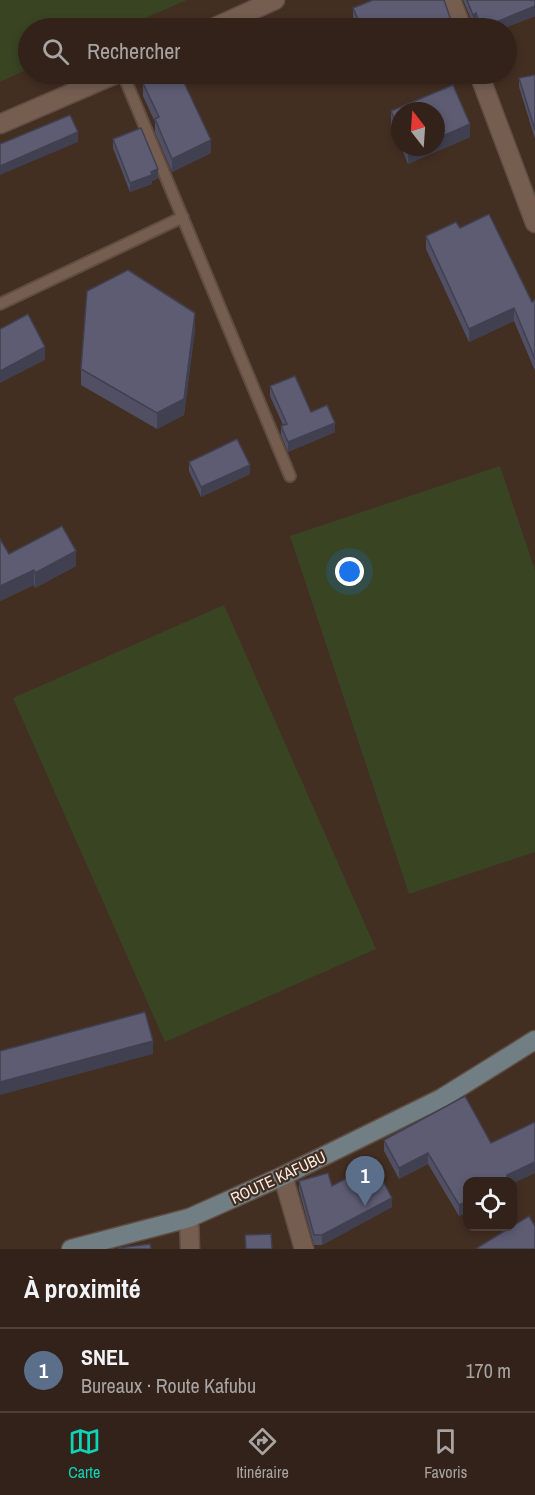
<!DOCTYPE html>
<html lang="fr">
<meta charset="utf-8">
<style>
body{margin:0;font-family:"Archivo Narrow",sans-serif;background:#3d2f27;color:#f1f3f6}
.controls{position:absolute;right:18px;bottom:18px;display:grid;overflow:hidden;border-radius:12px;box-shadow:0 3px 9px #0003}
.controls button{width:54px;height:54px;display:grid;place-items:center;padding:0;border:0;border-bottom:2px solid #4d3f39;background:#32221a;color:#f1f3f6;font:30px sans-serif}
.compass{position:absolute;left:391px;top:102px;width:54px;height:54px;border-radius:50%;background:#32221a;box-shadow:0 3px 9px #0003;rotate:343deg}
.you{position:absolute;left:350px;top:572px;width:21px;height:21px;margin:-15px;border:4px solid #fff;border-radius:50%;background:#1a73e8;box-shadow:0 0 0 9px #1a73e833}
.badge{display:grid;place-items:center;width:39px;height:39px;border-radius:50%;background:#0dd5b5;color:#fff;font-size:20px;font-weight:700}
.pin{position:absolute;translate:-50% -50px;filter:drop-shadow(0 2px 3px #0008)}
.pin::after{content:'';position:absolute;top:32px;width:21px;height:18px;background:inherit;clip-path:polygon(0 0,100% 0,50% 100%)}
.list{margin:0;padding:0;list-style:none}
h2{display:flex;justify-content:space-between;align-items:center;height:78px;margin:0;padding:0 24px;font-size:26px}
h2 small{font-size:20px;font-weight:400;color:#a8a4a2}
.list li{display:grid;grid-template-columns:39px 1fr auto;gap:18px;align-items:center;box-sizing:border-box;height:84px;padding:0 24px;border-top:2px solid #4d3f39}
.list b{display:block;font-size:22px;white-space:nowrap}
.list p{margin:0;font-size:20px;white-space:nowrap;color:#a8a4a2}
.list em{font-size:20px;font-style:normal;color:#a8a4a2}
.icon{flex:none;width:33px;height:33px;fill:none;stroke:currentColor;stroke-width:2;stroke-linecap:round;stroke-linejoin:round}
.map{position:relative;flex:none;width:535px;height:1249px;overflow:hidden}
.search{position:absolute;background:#32221a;box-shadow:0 3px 9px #0003;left:18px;right:18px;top:18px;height:66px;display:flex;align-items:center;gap:15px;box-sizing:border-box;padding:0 21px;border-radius:33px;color:#a8a4a2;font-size:22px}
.sheet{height:162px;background:#32221a}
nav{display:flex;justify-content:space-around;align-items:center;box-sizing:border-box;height:84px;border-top:2px solid #4d3f39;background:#32221a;font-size:16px;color:#a8a4a2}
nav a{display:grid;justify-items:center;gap:3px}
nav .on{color:#0dd5b5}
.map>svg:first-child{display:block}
.green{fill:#394423}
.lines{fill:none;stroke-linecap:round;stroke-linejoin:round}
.lane-casing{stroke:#5f4d42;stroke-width:14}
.street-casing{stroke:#5f4d42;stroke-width:21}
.secondary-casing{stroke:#5f4d42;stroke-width:21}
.lane{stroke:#755e50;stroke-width:10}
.street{stroke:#755e50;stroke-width:18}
.secondary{stroke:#717e83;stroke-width:18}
.wall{fill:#504f63}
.shaded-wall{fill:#414050}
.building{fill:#5d5c73;stroke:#414050;stroke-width:1.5}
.labels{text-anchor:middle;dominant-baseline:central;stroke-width:4.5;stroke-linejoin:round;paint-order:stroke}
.street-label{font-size:16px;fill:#f8ebe3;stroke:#432e22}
</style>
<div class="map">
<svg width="535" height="1249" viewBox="0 0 535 1249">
<rect width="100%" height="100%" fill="#432e22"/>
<g class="green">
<polygon points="0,0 187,0 122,28 28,28 28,69 0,82"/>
<polygon points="500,466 535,570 535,852 409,894 290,536"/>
<polygon points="224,605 376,949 165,1042 13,698"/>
</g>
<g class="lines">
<g class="lane-casing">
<g id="lane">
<polyline points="123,74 290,476"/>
<polyline points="0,304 183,217"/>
</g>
</g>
<g class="street-casing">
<g id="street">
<polyline points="451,0 462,28"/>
<polyline points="213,28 275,0"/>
<polyline points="479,74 535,223"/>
<polyline points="0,124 116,74"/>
<polyline points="283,1176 304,1249"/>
<polyline points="189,1218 190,1249"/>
</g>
</g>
<g class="secondary-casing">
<polyline id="secondary" points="71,1249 189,1218 283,1176 442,1098 535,1040"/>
</g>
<use href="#lane" class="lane"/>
<use href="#street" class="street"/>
<use href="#secondary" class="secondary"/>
</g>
<g class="wall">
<polygon points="463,0 535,0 535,16 504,28 478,28 476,23 473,24"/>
<polygon points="353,8 452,28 357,28 353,18"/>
<polygon points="535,75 535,139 519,87 519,78"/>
<polygon points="143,83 211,153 172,172 155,132 155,122 143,96"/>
<polygon points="453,85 470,124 470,137 408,164 401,147 436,147 436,111 400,111 400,145 391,124 391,111"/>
<polygon points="113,139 158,178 152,181 152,184 130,192 113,148"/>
<polygon points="460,228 532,302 535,300 535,371 514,321 469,342 426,249 426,236"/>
<polygon points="195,329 184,415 157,429 81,385 81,369"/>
<polygon points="270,386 311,412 335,432 288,452 281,435 281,426 283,425 270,396"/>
<polygon points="189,462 250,474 201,497 189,471"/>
<polygon points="0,539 9,554 76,566 35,588 34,585 0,601"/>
<polygon points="535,1122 535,1173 513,1183 513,1182 468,1182 468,1212 459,1216 428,1164 399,1179 384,1151 384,1140 491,1143"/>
<polygon points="299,1181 332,1186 392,1207 322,1245 314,1245 299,1190"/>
</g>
<g class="shaded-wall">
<polygon points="535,6 535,16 504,28 481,28"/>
<polygon points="476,13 476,23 473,24 473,15"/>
<polygon points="383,22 383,28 367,28"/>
<polygon points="452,23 452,28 441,28"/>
<polygon points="470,124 470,137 408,164 408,151 418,147 436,147 436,139"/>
<polygon points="78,132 78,142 0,175 0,166"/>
<polygon points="211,140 211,153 172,172 172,159"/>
<polygon points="158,169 158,178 152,181 152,184 130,192 130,183"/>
<polygon points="514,308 514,321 469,342 469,329"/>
<polygon points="195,313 195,329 184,415 157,429 157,413"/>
<polygon points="45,347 45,360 0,383 0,371"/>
<polygon points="335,423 335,432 288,452 288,442"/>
<polygon points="250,465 250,474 201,497 201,487"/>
<polygon points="76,551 76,566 35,588 35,573"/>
<polygon points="34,570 34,585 0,601 0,586"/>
<polygon points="153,1041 153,1054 0,1095 0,1082"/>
<polygon points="428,1153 428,1164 399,1179 399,1168"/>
<polygon points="535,1162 535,1173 513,1183 513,1182 504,1182 507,1175"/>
<polygon points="392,1198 392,1207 322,1245 322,1235"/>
<polygon points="468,1201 468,1212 459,1216 459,1205"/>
</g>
<g class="building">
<polygon points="373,0 444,0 452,23 441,28 386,28 383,22 367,28 362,28 353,8"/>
<polygon points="467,0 535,0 535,6 481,28 476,13 473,15"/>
<polygon points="163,74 180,74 211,140 172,159 155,119 159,117 143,83"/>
<polygon points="535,75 535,130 519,78"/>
<polygon points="453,85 470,124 436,139 436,111 400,111 400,132 391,111"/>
<polygon points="70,115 78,132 0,166 0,144"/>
<polygon points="141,128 158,169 151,172 152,175 130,183 113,139"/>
<polygon points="406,147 418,147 408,151"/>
<polygon points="489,214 532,302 535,300 535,359 514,308 469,329 426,236 456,222 460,228"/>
<polygon points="128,270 195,313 184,399 157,413 81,369 87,291"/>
<polygon points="28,314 45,347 0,371 0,329"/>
<polygon points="295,376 311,412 327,405 335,423 288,442 281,426 287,424 270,386"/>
<polygon points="237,439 250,465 201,487 189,462"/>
<polygon points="62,526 76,551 35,573 34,570 0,586 0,539 9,554"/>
<polygon points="145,1012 153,1041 0,1082 0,1051"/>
<polygon points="465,1096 491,1143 535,1122 535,1162 507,1175 507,1180 504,1182 468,1182 468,1201 459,1205 428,1153 399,1168 384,1140"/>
<polygon points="374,1164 392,1198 322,1235 314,1235 299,1181 328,1173 332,1186"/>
<polygon points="529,1216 535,1226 535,1249 477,1249 477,1248"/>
<polygon points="271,1234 272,1249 246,1249 245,1235"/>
<polygon points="150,1244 151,1249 119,1249 118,1248"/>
</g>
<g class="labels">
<g class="street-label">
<text transform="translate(278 1177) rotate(-25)">ROUTE KAFUBU</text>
</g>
</g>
</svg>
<div class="controls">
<button><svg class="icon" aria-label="locate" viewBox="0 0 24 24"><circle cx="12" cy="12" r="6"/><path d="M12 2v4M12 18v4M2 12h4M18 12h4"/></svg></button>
</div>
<svg class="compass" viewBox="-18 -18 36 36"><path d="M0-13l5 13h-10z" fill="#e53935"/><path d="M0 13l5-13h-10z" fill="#a8a4a2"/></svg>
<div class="you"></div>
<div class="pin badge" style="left:365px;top:1206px;background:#5c6f8a">1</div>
<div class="search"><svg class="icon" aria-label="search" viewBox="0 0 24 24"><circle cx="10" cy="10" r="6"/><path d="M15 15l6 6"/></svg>Rechercher</div>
</div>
<section class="sheet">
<h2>À proximité<small></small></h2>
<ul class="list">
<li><span class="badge" style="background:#5c6f8a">1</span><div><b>SNEL</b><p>Bureaux · Route Kafubu</p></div><em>170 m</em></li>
</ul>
</section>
<nav>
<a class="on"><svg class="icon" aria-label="map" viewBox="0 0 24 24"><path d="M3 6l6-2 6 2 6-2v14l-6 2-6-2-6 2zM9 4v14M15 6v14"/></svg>Carte</a>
<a><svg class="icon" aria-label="directions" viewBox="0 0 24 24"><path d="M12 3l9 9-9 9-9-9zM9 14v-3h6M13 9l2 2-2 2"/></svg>Itinéraire</a>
<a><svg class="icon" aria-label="saved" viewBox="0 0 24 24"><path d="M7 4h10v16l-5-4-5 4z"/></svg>Favoris</a>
</nav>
